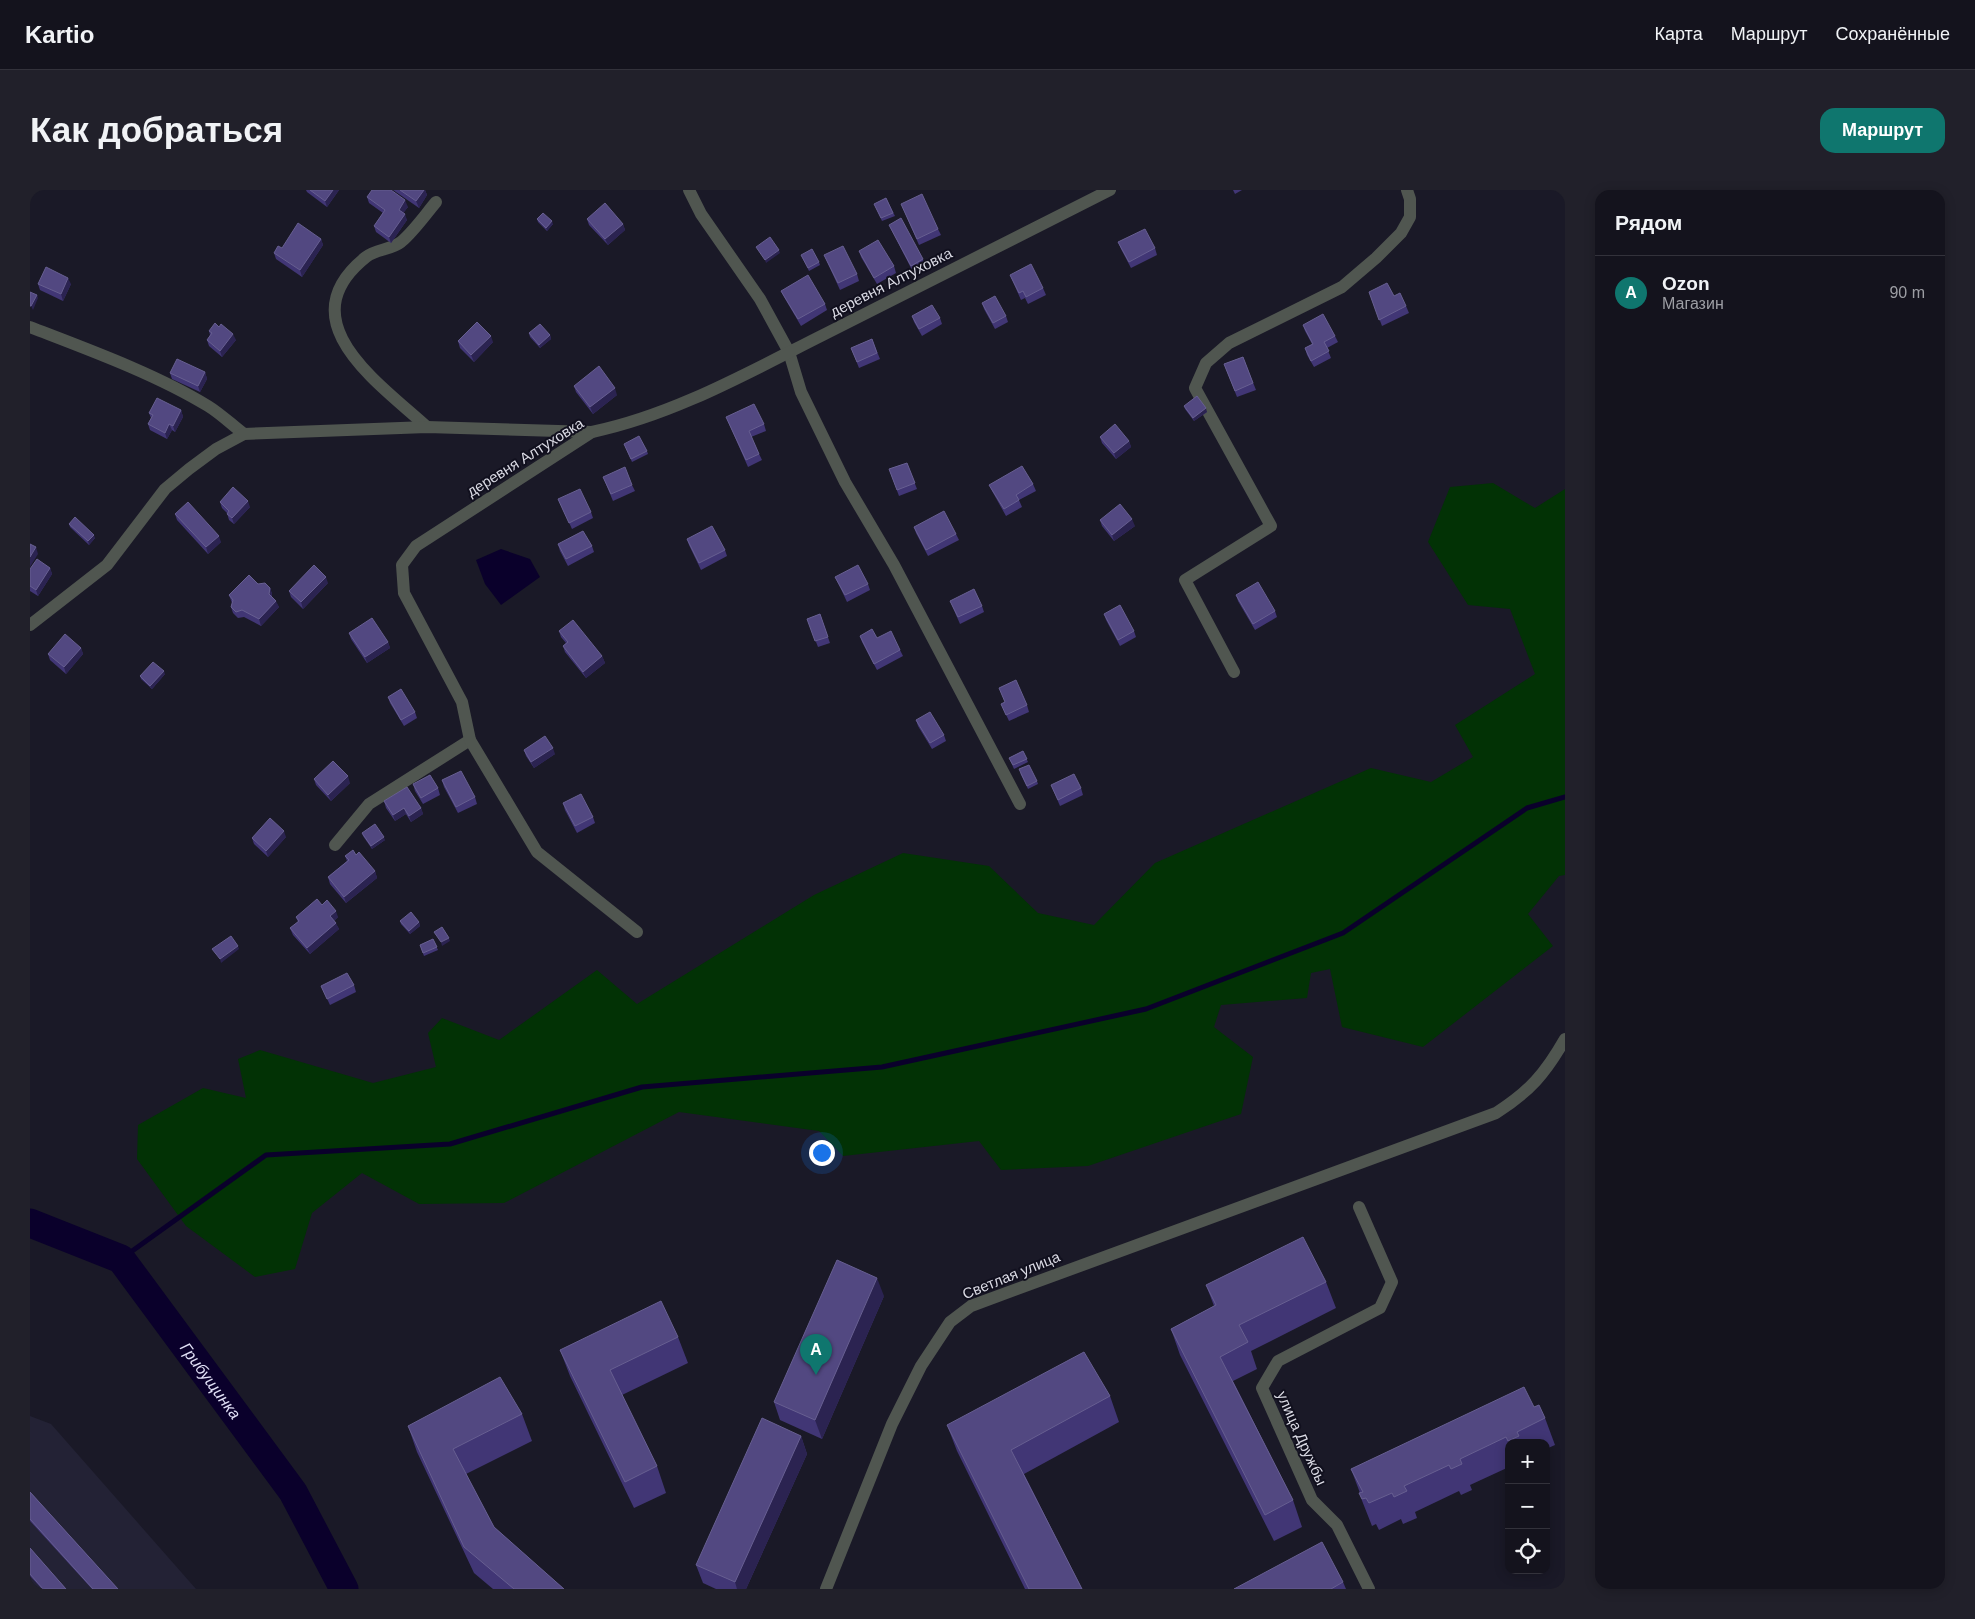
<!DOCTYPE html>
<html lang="ru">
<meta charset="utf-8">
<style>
body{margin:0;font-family:Helvetica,sans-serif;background:#21202a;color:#f1f3f6}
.controls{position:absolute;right:15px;bottom:15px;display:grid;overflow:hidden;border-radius:10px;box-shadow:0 2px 12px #0003}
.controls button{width:45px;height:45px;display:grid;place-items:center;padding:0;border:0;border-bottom:1px solid #33323b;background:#14131d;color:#f1f3f6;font:25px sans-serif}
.you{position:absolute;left:791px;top:962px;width:18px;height:18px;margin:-12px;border:4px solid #fff;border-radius:50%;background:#1a73e8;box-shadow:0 0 0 8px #1a73e833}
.badge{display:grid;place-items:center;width:32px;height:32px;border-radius:50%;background:#0f766e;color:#fff;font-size:16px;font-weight:700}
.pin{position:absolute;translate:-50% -41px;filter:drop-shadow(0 1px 2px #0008)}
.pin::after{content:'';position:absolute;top:26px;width:18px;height:15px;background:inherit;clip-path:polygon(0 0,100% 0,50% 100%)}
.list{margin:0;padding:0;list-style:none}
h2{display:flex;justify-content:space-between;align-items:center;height:65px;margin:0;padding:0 20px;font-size:21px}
h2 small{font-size:16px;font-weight:400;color:#9d9ea4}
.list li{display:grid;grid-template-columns:32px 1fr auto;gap:15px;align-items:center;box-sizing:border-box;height:75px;padding:0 20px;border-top:1px solid #33323b}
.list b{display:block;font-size:19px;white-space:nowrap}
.list p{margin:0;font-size:16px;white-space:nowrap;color:#9d9ea4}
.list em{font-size:16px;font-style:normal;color:#9d9ea4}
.icon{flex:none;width:28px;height:28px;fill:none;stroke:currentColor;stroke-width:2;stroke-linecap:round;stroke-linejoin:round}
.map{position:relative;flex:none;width:1535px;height:1399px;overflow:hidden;border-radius:15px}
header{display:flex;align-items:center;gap:30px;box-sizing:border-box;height:70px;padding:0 25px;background:#14131d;border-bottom:1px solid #33323b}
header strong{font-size:24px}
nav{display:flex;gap:28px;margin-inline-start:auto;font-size:18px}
.intro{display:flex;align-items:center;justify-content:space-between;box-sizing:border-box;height:120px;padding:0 30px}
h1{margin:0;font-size:35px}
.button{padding:12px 22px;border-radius:15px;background:#0f766e;color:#fff;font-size:18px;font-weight:700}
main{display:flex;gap:30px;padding:0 30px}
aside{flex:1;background:#14131d;border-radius:15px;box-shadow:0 2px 12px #0003}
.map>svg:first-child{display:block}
.built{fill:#232235}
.green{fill:#023205}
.water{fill:#0a002b}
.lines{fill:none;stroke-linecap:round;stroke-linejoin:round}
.stream{stroke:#0a002b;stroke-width:5}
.river{stroke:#0a002b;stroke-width:29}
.minor{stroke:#505650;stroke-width:12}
.wall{fill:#413675}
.shaded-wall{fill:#2b2351}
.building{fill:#524881;stroke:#675f91}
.labels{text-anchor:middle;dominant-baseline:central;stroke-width:4;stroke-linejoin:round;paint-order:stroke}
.street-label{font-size:15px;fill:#dadae4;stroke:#11101e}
.water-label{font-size:16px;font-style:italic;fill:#e2e1f7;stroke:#11101e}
</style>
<header>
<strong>Kartio</strong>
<nav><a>Карта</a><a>Маршрут</a><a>Сохранённые</a></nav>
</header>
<div class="intro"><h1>Как добраться</h1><a class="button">Маршрут</a></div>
<main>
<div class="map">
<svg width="1535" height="1399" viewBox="0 0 1535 1399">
<rect width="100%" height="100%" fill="#1a1927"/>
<polygon class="built" points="0,1226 21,1234 166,1399 0,1399"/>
<polygon class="green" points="1463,293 1505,318 1535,299 1535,685 1529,686 1498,724 1523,756 1393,857 1312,837 1300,779 1281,783 1277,808 1191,815 1184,837 1223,867 1211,924 1058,976 971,980 949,951 813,966 789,941 649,922 474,1013 389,1014 332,983 282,1023 265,1079 225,1087 156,1036 107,969 108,935 173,898 216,908 208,869 230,860 343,893 406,877 398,843 412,828 469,850 567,780 607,814 784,705 873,663 959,676 1008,723 1064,735 1125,673 1341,578 1401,592 1443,567 1425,535 1505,484 1480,419 1438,415 1398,352 1420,297"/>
<polygon class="water" points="471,359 500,369 510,387 471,415 455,394 446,370"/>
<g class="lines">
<polyline class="stream" points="91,1069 236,965 420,954 612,897 852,877 1116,819 1313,743 1497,618 1535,607"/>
<path class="river" id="s1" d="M0 1033 91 1069 263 1302 314 1399"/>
<g class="minor">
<polyline points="659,0 671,24 730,109 759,162 771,202 815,292 864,375 990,614"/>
<path d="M0 137C57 159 126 184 178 216 191 224 202 235 214 244"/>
<path d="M397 237C349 193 256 131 336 67 346 59 361 60 371 52 384 41 395 25 406 12"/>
<polyline points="0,435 77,375 135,299 159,279 186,259 214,244 397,237 562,242"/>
<polyline points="1204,482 1155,390 1241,336 1165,198 1176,173 1199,153 1312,97 1346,68 1371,43 1380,27 1380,9 1377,0"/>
<polyline points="305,655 339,614 440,550"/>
<path d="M607 742 507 662 440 550 432 512 374 403 372 375 386 356 562 242C644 225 721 181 795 144 890 96 985 48 1080 0"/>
<polyline points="1329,1017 1362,1092 1350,1118 1248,1171 1232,1198 1282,1310 1307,1335 1339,1399"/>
<path d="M796 1399 862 1234 891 1176 920 1132 941 1116 1466 923C1500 901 1515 884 1535 849"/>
</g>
</g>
<g class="wall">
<polygon points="276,0 309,0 297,17 277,2"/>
<polygon points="363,0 395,0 397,5 389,18"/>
<polygon points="1203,0 1212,0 1205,4"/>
<polygon points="337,7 378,17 373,23 377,30 361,53 346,42 344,36 353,23 339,13"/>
<polygon points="856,8 865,26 852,31 844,14"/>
<polygon points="871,14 908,39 911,45 889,55"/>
<polygon points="507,29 523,34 517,41 508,32"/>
<polygon points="557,29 593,34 595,40 578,55 559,35"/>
<polygon points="859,35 893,69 895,76 883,82 862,41"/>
<polygon points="291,49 293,55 272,87 246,69 244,63 252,58"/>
<polygon points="1088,52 1125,58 1127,65 1101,78 1091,59"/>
<polygon points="829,61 864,76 866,83 847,94 831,67"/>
<polygon points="771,65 789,72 790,75 779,81"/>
<polygon points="794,65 827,84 829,91 810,100"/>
<polygon points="980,85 1013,98 1016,105 998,114 995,108 991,110"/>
<polygon points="8,94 41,94 33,111 10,100"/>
<polygon points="751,101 795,114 797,120 771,136 754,107"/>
<polygon points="1339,102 1376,116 1379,123 1352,136"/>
<polygon points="952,113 976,126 978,132 965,139 954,119"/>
<polygon points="882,126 910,128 912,134 892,146 884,132"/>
<polygon points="1273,135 1305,146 1308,152 1297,158 1301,168 1284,177 1277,165 1275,158 1282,154 1275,141"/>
<polygon points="179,141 206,150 192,167 179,156 177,150 180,145"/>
<polygon points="499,143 520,145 521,149 510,158 500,147"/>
<polygon points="842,149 850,169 829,178 821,158"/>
<polygon points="428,151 463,152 444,172 430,158"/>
<polygon points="1213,167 1226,200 1207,207 1194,174"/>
<polygon points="175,182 177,189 170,202 142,189 140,183"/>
<polygon points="544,196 587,205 563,224 546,202"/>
<polygon points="1154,216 1177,222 1164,231 1155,219"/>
<polygon points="151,220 153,227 145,242 142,240 137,249 120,240 118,234 121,228 119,223"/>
<polygon points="696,227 734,234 736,241 721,247 732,270 718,277"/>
<polygon points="1070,247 1099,251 1101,257 1086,269 1072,253"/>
<polygon points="594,254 617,261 618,264 602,272"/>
<polygon points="877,273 887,299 869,306 859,279"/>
<polygon points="573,287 602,295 605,301 583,311"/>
<polygon points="1003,294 1006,301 989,310 992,317 976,326 962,301 959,295"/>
<polygon points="528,309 561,322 563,328 542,339"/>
<polygon points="190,312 220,317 204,334 199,330 197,323 192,318"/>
<polygon points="145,324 191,352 178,364 147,330"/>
<polygon points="1070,330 1105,336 1084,351 1072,336"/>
<polygon points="39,334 65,348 59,355 40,337"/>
<polygon points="884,337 926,344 929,350 898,366 886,343"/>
<polygon points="657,349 695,360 697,366 671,380 659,355"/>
<polygon points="528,354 562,356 564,362 538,376 530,361"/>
<polygon points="20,378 22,384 8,406 0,401 0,379"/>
<polygon points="805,387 838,394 840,400 817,412 808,393"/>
<polygon points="298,393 273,419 261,407 259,401"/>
<polygon points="228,394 240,398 242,404 242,407 249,417 231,436 214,427 208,428 203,423 201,417 202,413 199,405"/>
<polygon points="1206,405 1245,421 1247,427 1225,440 1208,411"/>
<polygon points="920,411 952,416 954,422 930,434"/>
<polygon points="790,424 800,453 788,457 777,429"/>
<polygon points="1074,424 1104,441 1106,447 1090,456 1076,430"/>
<polygon points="529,441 572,466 575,473 556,488 535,462 533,456 536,453 531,447"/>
<polygon points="319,443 358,452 360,458 337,473 321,449"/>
<polygon points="830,446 847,448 870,460 873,466 847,480 832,452"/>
<polygon points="51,458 53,464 36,484 20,470 18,464"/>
<polygon points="135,484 122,499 111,489 110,486"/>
<polygon points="969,498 997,515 999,522 979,531 971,514 975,512"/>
<polygon points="358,507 385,522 387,528 374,536 360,513"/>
<polygon points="886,530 914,545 916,551 902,559 888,536"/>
<polygon points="494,560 525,564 504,578 496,566"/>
<polygon points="993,561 998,572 984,579 979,568"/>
<polygon points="990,583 1007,591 1008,594 998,599"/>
<polygon points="284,589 320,593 301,611 286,595"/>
<polygon points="412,590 445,607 447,614 428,623 414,597"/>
<polygon points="383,594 408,598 410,605 393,614 385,601"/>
<polygon points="1021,595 1051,598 1053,605 1030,616"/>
<polygon points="354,611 391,618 393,624 381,632 376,624 365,631 356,618"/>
<polygon points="533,613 563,627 565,633 547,643 535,620"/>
<polygon points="332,643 355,650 342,659 333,646"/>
<polygon points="256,647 238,667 224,654 222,648"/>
<polygon points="326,665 345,681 347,688 316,713 300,694 298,687 317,671 315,666"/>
<polygon points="292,715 308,727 304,731 309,739 280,764 263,745 260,738 268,732 266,727"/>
<polygon points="370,731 389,732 390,736 380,744 371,734"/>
<polygon points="403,749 408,760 394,766 390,755"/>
<polygon points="324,795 326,802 300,815 291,796"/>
<polygon points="1296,1092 1306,1118 1221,1161 1227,1179 1203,1191 1263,1310 1272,1337 1244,1351 1150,1165 1141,1139 1184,1116 1176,1095"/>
<polygon points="854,1106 792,1249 750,1230 744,1212"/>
<polygon points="648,1147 658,1173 592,1205 627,1276 636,1303 604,1318 540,1186 530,1160"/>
<polygon points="1080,1206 1089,1232 994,1284 1052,1399 995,1399 927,1261 917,1235"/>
<polygon points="1504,1217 1515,1228 1525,1255 1516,1259 1516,1253 1479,1253 1479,1277 1440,1295 1442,1300 1431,1305 1429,1301 1385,1322 1387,1328 1373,1334 1371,1329 1349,1340 1346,1334 1342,1336 1329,1303 1330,1303 1321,1279"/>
<polygon points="492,1224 502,1251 436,1284 464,1337 534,1399 463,1399 444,1383 387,1262 378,1236"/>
<polygon points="771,1246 777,1264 716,1399 686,1399 673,1393 666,1375"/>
<polygon points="0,1302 88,1399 62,1399 0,1331"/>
<polygon points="0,1358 36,1399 12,1399 0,1386"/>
<polygon points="1313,1392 1316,1399 1204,1399"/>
</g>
<g class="shaded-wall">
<polygon points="303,0 309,0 297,17 295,11"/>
<polygon points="394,0 395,0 397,5 389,18 386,11"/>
<polygon points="375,10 378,17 371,26 369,20"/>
<polygon points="375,24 377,30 361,53 359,47"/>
<polygon points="522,31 523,34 517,41 516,38"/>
<polygon points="593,34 595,40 578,55 575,49"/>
<polygon points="291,49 293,55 272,87 270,80"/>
<polygon points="749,60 750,63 736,73 735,70"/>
<polygon points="38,88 41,94 33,111 31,104"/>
<polygon points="7,105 8,108 3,120 1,116"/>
<polygon points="203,144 206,150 192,167 190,161"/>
<polygon points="520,145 521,149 510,158 509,155"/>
<polygon points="461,146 463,152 444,172 441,165"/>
<polygon points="175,182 177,189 170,202 168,196"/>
<polygon points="585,198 587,205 563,224 560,217"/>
<polygon points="1176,218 1177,222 1164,231 1163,228"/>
<polygon points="151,220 153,227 145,242 143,236"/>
<polygon points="139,234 142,240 137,249 135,243"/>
<polygon points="1099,251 1101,257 1086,269 1084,263"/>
<polygon points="218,311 220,317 204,334 202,328"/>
<polygon points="1102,329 1105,336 1084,351 1082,345"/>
<polygon points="64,345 65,348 59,355 58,351"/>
<polygon points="189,346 191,352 178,364 176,357"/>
<polygon points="6,357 8,364 0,377 0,367"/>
<polygon points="20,378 22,384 8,406 6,400"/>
<polygon points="296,387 298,393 273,419 271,412"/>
<polygon points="240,398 242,404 241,410 239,404"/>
<polygon points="246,411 249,417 231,436 229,429"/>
<polygon points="358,452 360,458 337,473 335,467"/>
<polygon points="51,458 53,464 36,484 34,477"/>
<polygon points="572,466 575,473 556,488 553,482"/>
<polygon points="134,481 135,484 122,499 120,496"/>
<polygon points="523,558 525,564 504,578 501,572"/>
<polygon points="318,586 320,593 301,611 298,605"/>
<polygon points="374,618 376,624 365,631 363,625"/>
<polygon points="391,618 393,624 381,632 379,626"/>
<polygon points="254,641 256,647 238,667 236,661"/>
<polygon points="354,647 355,650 342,659 341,656"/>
<polygon points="345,681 347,688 316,713 314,707"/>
<polygon points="306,721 308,727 303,732 300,726"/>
<polygon points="389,732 390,736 380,744 379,741"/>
<polygon points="306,733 309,739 280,764 277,758"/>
<polygon points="419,748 420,751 412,756 411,752"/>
<polygon points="208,756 209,759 191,773 190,769"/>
<polygon points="847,1088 854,1106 792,1249 785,1230"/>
<polygon points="771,1246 777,1264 716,1399 707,1399 705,1392"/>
</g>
<g class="building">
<polygon points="280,0 303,0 295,11"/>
<polygon points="342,0 361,0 375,10 369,20 375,24 359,47 344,36 355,20 337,7"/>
<polygon points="370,0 394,0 386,11"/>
<polygon points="892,4 908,39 887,49 871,14"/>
<polygon points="856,8 863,23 851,28 844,14"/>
<polygon points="575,13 593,34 575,49 557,29"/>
<polygon points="513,23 522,31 516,38 507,29"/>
<polygon points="871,28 893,69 881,76 859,35"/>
<polygon points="268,33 291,49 270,80 244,63 248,56 252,58"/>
<polygon points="1115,39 1125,58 1099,72 1088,52"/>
<polygon points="740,47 749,60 735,70 726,57"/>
<polygon points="848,50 864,76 844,88 829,61"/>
<polygon points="813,56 827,84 808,93 794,65"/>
<polygon points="782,59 789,72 778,78 771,65"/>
<polygon points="1001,74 1013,98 996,107 993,101 989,103 980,85"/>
<polygon points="16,77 38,88 31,104 8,94"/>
<polygon points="778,85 795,114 768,129 751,101"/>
<polygon points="1357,93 1364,106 1370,103 1376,116 1349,130 1339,102"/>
<polygon points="0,102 7,105 1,116 0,116"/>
<polygon points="965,106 976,126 963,133 952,113"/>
<polygon points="902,115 910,128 889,139 882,126"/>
<polygon points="1293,124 1305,146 1294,152 1299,161 1281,171 1275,158 1283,154 1273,135"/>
<polygon points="447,132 461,146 441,165 428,151"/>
<polygon points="185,133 189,137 191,134 203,144 190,161 177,150 182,143 179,141"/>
<polygon points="510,134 520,145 509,155 499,143"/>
<polygon points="842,149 847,163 827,172 821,158"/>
<polygon points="1213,167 1223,193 1205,201 1194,174"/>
<polygon points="147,169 175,182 168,196 140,183"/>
<polygon points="569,176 585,198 560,217 544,196"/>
<polygon points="1167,206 1176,218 1163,228 1154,216"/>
<polygon points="127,208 151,220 143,236 139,234 135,243 118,234 123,225 119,223"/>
<polygon points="724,214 734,234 719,241 729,264 716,270 696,227"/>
<polygon points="1085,234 1099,251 1084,263 1070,247"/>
<polygon points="609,246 617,261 601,269 594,254"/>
<polygon points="877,273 885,293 867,300 859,279"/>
<polygon points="992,276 1003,294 986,305 989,310 974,319 959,295"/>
<polygon points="595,277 602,295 581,304 573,287"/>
<polygon points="203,297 218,311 202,328 197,324 199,321 190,312"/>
<polygon points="550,299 561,322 539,333 528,309"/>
<polygon points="158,312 189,346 176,357 145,324"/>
<polygon points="1090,314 1102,329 1082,345 1070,330"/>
<polygon points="914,321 926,344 896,360 884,337"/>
<polygon points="45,327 64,345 58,351 39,334"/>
<polygon points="682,336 695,360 669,373 657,349"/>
<polygon points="553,341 562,356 536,369 528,354"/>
<polygon points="0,354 6,357 0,367"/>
<polygon points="7,369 20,378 6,400 0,396 0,379"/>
<polygon points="284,375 296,387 271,412 259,401"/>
<polygon points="828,375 838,394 815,405 805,387"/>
<polygon points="219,385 228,394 235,393 240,398 239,404 246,411 229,429 212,420 206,422 201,417 203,410 199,405"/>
<polygon points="1228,392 1245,421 1223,434 1206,405"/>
<polygon points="944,399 952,416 928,427 920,411"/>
<polygon points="1090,415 1104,441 1088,450 1074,424"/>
<polygon points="790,424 798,447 785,451 777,429"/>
<polygon points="342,428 358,452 335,467 319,443"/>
<polygon points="543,430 572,466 553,482 533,456 538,452 529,441"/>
<polygon points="842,439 847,448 861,441 870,460 844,474 830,446"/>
<polygon points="35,444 51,458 34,477 18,464"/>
<polygon points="123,472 134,481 120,496 110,486"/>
<polygon points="986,490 997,515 976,525 971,514 975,512 969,498"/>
<polygon points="371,499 385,522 371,530 358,507"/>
<polygon points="900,522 914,545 900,553 886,530"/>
<polygon points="515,546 523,558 501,572 494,560"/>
<polygon points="993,561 997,569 983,575 979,568"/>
<polygon points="303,571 318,586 298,605 284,589"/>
<polygon points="999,575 1007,591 997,596 989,579"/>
<polygon points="431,581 445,607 426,617 412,590"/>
<polygon points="1044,584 1051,598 1028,610 1021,595"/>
<polygon points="400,585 408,598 391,608 383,594"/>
<polygon points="377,597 391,618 379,626 374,618 363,625 354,611"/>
<polygon points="551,604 563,627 545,636 533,613"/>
<polygon points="240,628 254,641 236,661 222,648"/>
<polygon points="345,634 354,647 341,656 332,643"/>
<polygon points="323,660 326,665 329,662 345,681 314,707 298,687 319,670 315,666"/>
<polygon points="287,709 292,715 297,710 306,721 300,726 306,733 277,758 260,738 269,731 266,727"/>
<polygon points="381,722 389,732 379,741 370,731"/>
<polygon points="412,737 419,748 411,752 404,742"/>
<polygon points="201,746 208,756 190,769 182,759"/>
<polygon points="403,749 407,757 393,763 390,755"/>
<polygon points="317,783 324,795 297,809 291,796"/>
<polygon points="1273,1047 1296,1092 1209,1135 1218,1152 1190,1167 1263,1310 1235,1325 1141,1139 1186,1115 1176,1095"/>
<polygon points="807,1070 847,1088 785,1230 744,1212"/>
<polygon points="631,1111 648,1147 580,1180 627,1276 595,1292 530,1160"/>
<polygon points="1054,1162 1080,1206 981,1260 1052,1399 999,1399 917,1235"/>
<polygon points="470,1187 492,1224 423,1259 464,1337 534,1399 484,1399 434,1357 378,1236"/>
<polygon points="1494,1197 1504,1217 1509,1215 1515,1228 1487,1242 1489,1246 1478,1251 1476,1247 1430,1269 1432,1274 1421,1279 1419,1275 1374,1296 1377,1301 1364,1307 1362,1303 1339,1313 1336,1308 1332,1309 1329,1303 1333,1302 1321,1279"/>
<polygon points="732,1228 771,1246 705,1392 666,1375"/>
<polygon points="0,1302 88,1399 63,1399 0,1329"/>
<polygon points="1292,1352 1313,1392 1301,1399 1204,1399"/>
<polygon points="0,1358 36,1399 13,1399 0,1384"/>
</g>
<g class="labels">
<g class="street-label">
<text transform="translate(861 92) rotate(-27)">деревня Алтуховка</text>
<text transform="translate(495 267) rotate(-32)">деревня Алтуховка</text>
<text transform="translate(981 1085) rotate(-22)">Светлая улица</text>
<text transform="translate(1272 1248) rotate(66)">улица Дружбы</text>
</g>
<g class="water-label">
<text stroke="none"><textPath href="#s1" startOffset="249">Грибущинка</textPath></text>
</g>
</g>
</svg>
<div class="controls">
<button>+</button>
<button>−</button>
<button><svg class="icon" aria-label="locate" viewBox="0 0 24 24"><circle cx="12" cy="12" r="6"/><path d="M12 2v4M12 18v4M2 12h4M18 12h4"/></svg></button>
</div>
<div class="you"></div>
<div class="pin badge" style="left:786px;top:1185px">A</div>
</div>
<aside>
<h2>Рядом<small></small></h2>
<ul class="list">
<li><span class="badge">A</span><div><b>Ozon</b><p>Магазин</p></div><em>90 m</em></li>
</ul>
</aside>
</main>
